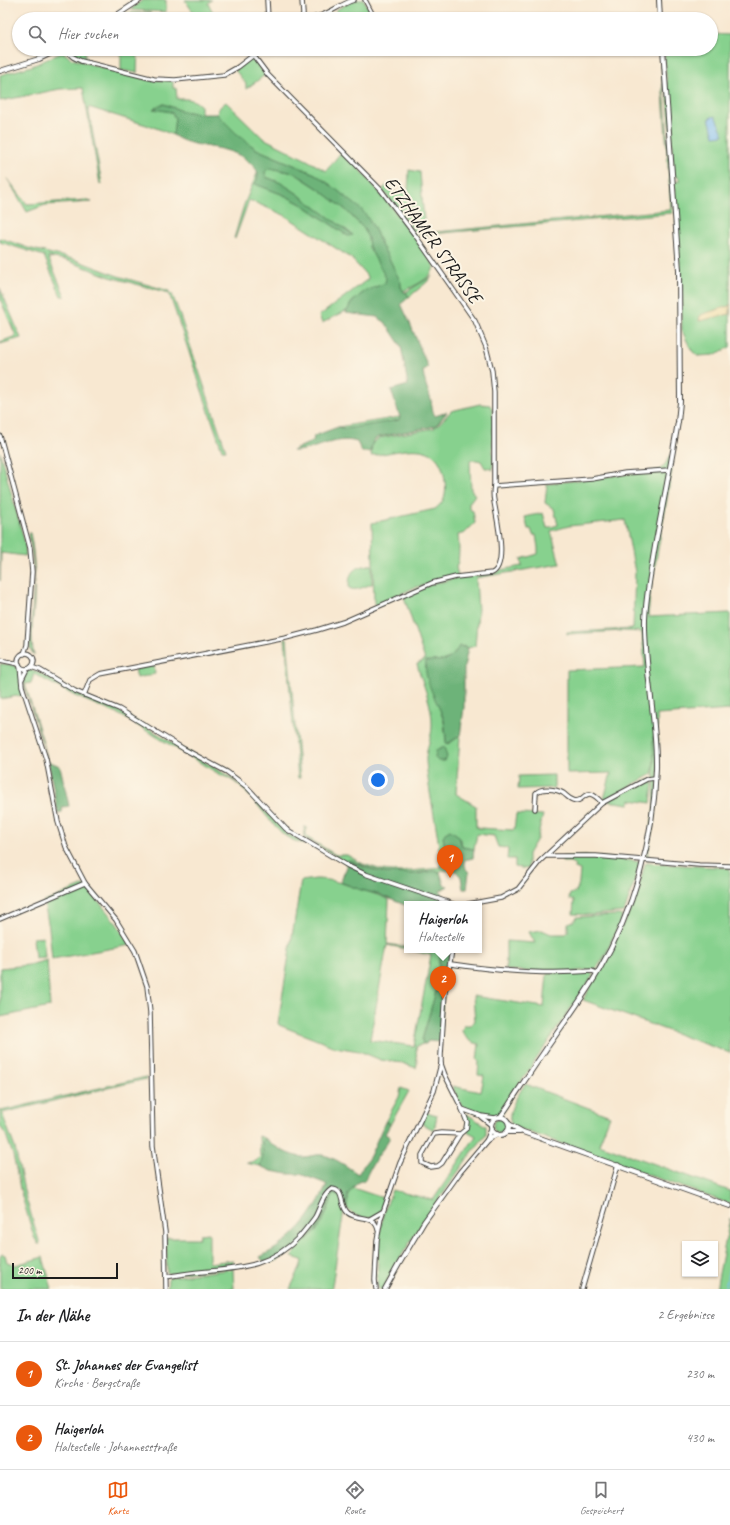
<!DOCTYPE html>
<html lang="de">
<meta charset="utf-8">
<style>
body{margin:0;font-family:Caveat,sans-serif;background:#f6f6f6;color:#202124}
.controls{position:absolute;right:12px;bottom:12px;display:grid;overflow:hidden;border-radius:0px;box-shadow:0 1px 3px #0004}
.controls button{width:36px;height:36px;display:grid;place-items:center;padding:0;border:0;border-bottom:1px solid #e0e0e0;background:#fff;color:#202124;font:20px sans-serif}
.scale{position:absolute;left:12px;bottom:10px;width:106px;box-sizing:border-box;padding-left:4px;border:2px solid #1c1c1c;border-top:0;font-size:11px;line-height:14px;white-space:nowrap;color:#1c1c1c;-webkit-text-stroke:3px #fcf5e5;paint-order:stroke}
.you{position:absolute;left:378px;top:780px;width:14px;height:14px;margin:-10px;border:3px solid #fff;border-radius:50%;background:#1a73e8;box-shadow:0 0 0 6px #1a73e833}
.badge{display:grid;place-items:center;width:26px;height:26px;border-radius:50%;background:#ea580c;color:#fff;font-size:13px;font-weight:700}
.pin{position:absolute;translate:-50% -33px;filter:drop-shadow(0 1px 2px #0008)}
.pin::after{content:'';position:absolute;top:21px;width:14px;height:12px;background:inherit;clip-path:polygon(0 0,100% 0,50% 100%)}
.popup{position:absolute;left:404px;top:901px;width:78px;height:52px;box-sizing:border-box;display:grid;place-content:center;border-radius:0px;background:#fff;filter:drop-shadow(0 1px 3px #0005);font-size:13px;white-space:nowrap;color:#757577}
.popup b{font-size:15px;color:#202124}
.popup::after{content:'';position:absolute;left:50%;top:100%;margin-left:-8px;border:8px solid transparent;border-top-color:#fff}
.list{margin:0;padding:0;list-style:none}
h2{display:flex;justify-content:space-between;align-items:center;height:52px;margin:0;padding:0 16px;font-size:17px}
h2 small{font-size:13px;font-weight:400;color:#757577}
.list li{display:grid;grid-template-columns:26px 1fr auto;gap:12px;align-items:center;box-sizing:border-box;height:64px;padding:0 16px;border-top:1px solid #e0e0e0}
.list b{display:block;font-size:15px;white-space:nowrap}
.list p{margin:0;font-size:13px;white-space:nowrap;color:#757577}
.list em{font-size:13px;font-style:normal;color:#757577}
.icon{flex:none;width:22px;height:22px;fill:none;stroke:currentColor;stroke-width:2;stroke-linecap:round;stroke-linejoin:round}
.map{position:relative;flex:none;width:730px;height:1289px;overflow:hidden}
.search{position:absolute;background:#fff;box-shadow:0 1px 3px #0004;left:12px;right:12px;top:12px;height:44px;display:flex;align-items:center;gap:10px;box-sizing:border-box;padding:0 14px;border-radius:22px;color:#757577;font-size:15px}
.sheet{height:180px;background:#fff}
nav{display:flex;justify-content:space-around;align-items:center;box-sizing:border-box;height:56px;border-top:1px solid #e0e0e0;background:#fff;font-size:11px;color:#757577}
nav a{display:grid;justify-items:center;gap:2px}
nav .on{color:#ea580c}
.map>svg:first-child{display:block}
.green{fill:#87d18e;stroke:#527655}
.forest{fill:#6db379;stroke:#44684a}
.sand{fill:#eeda9e;stroke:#857b5d}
.water{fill:#7ebef3;stroke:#4d6d88}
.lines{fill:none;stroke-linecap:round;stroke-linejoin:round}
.stream{stroke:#7ebef3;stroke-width:1}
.minor-casing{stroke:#3d3b37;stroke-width:5.5}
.tertiary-casing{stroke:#3d3b37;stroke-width:6}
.minor{stroke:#fff;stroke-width:3.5}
.tertiary{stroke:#fff;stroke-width:4}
.labels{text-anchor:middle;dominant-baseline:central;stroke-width:4;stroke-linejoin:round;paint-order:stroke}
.street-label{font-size:19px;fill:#1c1c1c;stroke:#fcf5e5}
</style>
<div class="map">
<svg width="730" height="1289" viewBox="0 0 730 1289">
<rect width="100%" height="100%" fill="#fcf5e5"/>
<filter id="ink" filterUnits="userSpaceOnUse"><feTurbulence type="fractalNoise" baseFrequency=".025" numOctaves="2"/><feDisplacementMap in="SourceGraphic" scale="8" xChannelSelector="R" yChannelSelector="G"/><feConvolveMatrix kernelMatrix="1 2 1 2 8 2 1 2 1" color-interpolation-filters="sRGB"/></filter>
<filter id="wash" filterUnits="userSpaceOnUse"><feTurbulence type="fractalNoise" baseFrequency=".012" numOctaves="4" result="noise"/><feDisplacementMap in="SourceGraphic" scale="16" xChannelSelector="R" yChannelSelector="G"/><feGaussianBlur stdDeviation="0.9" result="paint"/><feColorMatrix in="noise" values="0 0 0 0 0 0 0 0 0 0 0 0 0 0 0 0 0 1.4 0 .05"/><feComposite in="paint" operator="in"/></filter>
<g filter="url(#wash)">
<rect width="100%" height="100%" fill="#f8e8d1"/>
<g class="green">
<polygon points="143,0 166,0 166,12 131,10 132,8"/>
<polygon points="185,0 212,0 208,3 215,16 207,17 195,15"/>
<polygon points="356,0 364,0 375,19 340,19 336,10 350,2"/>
<polygon points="125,13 151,13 151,19 114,19"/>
<polygon points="711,34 730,35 730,347 714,355 698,356 692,351 682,331 680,266 674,185 675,182 679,181 679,178 675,176 674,173 664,49 711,49"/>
<polygon points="68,49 85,49 85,61 76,58 68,51"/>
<polygon points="113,49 145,49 138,50 137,73 121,70 121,51 113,50"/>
<polygon points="660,49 661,49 673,208 672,213 419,235 419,234 416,234 382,190 387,185 392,192 408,193 409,170 420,172 425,233 670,210 671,209"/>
<path d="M61 53H64L72 59 86 63 149 80 173 81V88H176L177 99C187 99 193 98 201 106V114L182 111 164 104 154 108 171 112 175 118 173 135 156 128 88 107 102 184H100L83 88 60 89 0 101V75L32 66Z"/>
<polygon points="251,58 254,58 265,75 246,89 246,84 235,70"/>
<path d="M226 102 263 138 307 160 326 171 342 151C377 186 406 224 434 265 434 278 414 286 403 291L389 258 381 245 377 234 369 219 332 186 315 174 256 149 237 134 217 114 219 108Z"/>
<polygon points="269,168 294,173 319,189 346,210 364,229 368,238 369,247 387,278 385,283 364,292 351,303 348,310 322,323 319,316 368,279 368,277 351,258 284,215 249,200 235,239 234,238 244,205 258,171 258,175 256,184 284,195 303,205 348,236 350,233 295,192 281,183 266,177 264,172"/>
<polygon points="7,178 27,204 86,200 92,202 45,205 27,212"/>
<polygon points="0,238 28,248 73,259 118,276 169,291 169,293 172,294 178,310 226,450 222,450 169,293 110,277 66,260 48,257 65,296 61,296 44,256 0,242"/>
<polygon points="432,276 427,282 409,297 406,292"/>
<polygon points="0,288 21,338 0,344 0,342 16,336 1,301"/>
<path d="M480 404 490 405 493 410V470L489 468H485L481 461 477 460H470L471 490 475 495 469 503V509L473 511 475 523 465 533 458 535C459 542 460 562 456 567L458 576 413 588 379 605H375L374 603 372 523 435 509C444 503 447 493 445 482 441 436 403 451 371 456L372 444 379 438 434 428 441 422 451 411Z"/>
<path d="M400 417 399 420C385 423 350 432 338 427Z"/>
<polygon points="0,452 25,543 26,556 1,553 0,581"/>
<path d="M670 455 672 471 650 594 648 617 730 613V710L657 715 659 771 657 802 648 855V860L646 856 655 802 653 736 654 766 652 774 605 800 604 799 611 773 567 774V670L645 667 642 632 623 631 567 634V632L633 629 635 572 625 520 569 526 551 531 560 564 476 578 478 611 475 646 468 648 463 646 453 657 444 660 440 710 444 722 446 742 448 744 460 736 456 794 476 806V827L479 828 514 830 516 814 543 815 537 839 528 854V869L515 867V859H507L508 850 507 848 498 847 494 836 477 834 474 849 462 847 461 839 443 837C446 849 446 863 456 871L442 870 440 872C429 869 413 875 400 874 381 874 367 867 350 860L345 862 305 838 304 827H306V836L308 838 336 855H347L363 864 382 870 400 872 441 868C439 832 429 797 426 762 425 750 432 738 432 726 433 705 422 683 417 664L425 660 404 597 407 596 406 594 423 587 457 578 490 574 497 572 500 570 522 566 521 559 538 554V548L536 535H533L531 529H528L525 517 543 513 547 528 558 525 554 509 545 503 547 484 659 470 666 463Z"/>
<path d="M29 533H30C35 556 35 579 34 603 33 620 30 639 34 655L30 649V642C32 607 38 569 28 535Z"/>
<path d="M369 565H372V584C365 586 356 592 349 588 349 571 353 568 369 565Z"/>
<polygon points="285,638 287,638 300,778 298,778"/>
<path d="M0 664C4 664 13 664 16 667 20 671 22 688 23 695L0 699Z"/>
<polygon points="154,665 155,674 137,678 135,669"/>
<path d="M28 670 36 671 84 697 118 710 230 777 243 787 287 834 306 842V844C295 842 286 838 279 830 264 816 240 776 218 775L219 774 120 715 75 696 34 674 31 683 25 684 43 742 48 762 24 685V675Z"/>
<polygon points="554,775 554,788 518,789 519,776"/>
<polygon points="648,780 653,783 651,803 631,800 629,804 607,801"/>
<polygon points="589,856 635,861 639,862 640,865 625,910 623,912 591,915 573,914 574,900 569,899 570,894 576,892 579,883 580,870 575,868 574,864 570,862 562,862 562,857"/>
<polygon points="647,863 730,868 730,1053 583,1000 629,912 637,892 645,864"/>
<path d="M316 879C332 879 344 884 359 889 370 893 378 894 389 900L387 944 407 947V949L387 945 370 1040 414 1046 431 955 409 950H440L437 988 422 1040 423 1044 415 1047H416L417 1064 416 1068 402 1063 381 1060 359 1051 335 1047 279 1025 278 1023 301 881Z"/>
<polygon points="82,886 87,887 117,924 131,945 52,959 49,928 44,902"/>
<path d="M619 915 622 916V918C617 928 603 964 595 969L559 973 506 970V941L535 943 529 932 542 930 551 934H566L568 932V923L574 921 577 917Z"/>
<polygon points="43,937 45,957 35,958 33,938"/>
<polygon points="47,960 50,1007 0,1017 0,968 29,965"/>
<path d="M590 972 593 975 592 977 510 1098C507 1102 505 1111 501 1114 495 1118 466 1111 462 1106 458 1101 455 1092 452 1086L481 1092 484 1076 478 1075 479 1061 477 1060 479 1044C470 1042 466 1039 462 1031L464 1025H470L475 1021 473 996 544 1007 547 974Z"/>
<polygon points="146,1077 146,1079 2,1113 15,1148 25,1195 40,1244 38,1244 34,1237 21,1193 13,1155 6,1135 0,1126 0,1109 1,1111"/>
<path d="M525 1084 610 1116 599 1144 730 1191V1204L515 1127C501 1118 519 1094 525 1084Z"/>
<polygon points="401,1088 409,1091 390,1125 388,1122 385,1122 399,1097"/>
<polygon points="426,1112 437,1115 434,1130 421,1123"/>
<path d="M465 1113 486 1126V1135C471 1152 458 1172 445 1191 422 1223 401 1254 383 1289H379L377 1285 379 1235 384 1213 392 1190 433 1200 476 1136 467 1131 468 1124Z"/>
<circle cx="500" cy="1126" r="7"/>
<polygon points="259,1136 266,1139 262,1141 263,1156 260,1166 246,1163 256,1161 260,1157"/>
<path d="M353 1188 386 1199C384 1204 383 1208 380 1212 370 1224 351 1216 344 1205L348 1201V1194Z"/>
<path d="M334 1193 340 1194 344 1210 332 1286 331 1289H290C293 1282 302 1266 302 1260L292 1257C298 1245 303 1242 313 1234 321 1227 331 1205 332 1195Z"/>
<polygon points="730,1218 730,1289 716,1289"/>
<polygon points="209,1233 209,1263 233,1260 233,1267 172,1274 167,1273 166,1238 199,1238 200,1234"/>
<polygon points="2,1254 5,1255 7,1262 16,1265 43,1257 52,1289 0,1289 0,1257"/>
<polygon points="233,1269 234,1289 167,1289 168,1280 170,1277"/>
</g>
<g class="forest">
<path d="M164 104 182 111 201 114H217L237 134 256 149 315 174 332 186 361 209 369 219 377 234 381 245 389 258 401 283V287L404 292H406L409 297 401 304 409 321 428 367 423 371C424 382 428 390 431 400 432 406 432 411 435 416L447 412 439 422 435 426 378 437 373 441 370 452H362L357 442C335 435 313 452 292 451L313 441 314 436 338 427 345 429 399 420 400 417 391 390 408 385 401 346 385 322 377 317 346 313 351 303 364 292 385 283 386 278 369 247 368 238 364 229 346 210 319 189 295 173 269 168 265 172 266 177 281 183 295 192 353 235 348 236 303 205 284 195 255 184C256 181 258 178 258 175 258 171 256 169 254 167 232 141 196 152 173 135L175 118 171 112 153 109Z"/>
<path d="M459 646 468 648 464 667V708L460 736 447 744 446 742C446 735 445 727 444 720 438 702 423 681 426 661 445 660 449 664 459 646Z"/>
<polygon points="444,747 447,757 445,761 438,761 435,758 436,751"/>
<polygon points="48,761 60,766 69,806 63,807 62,812 58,813"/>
<polygon points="450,830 459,836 462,847 474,849 473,858 464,860 466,869 469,872 467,889 463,889 461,877 448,862 443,837 445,833"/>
<polygon points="348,860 364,867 385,873 417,874 434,871 440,872 444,885 448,886 440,891 445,900 444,904 407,904 407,906 378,894 361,890 340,882 347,867 345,862"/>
<polygon points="440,950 451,950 443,996 440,1042 428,1041 426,1044 423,1044 422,1040 437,988"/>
<path d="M385 1122H388L390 1125 385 1134 390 1137C382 1152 370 1165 365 1180L358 1182 348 1194 347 1208 344 1205 342 1195H336L334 1193 332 1194C330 1205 321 1226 313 1234 304 1242 284 1260 272 1262 270 1262 266 1261 263 1261L260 1257C293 1241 312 1217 327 1185L324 1183 300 1174H288L271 1171 260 1166 263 1156 262 1140 266 1139C276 1148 289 1156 303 1157 309 1157 315 1154 322 1155 335 1157 347 1167 358 1174L370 1156Z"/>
</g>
<polygon class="sand" points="730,304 730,314 699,321 700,316 703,314 729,306"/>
<polygon class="water" points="715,116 724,135 714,136 709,118"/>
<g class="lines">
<polyline class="stream" points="725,1289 730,1263"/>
</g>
</g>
<g filter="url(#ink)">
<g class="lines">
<g class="minor-casing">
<g id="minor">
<polyline points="267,0 268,19"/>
<polyline points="365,0 375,19"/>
<path d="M302 18C324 20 335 6 354 0"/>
<polyline points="301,19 303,14 302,0"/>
<polyline points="64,49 73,57 81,61 154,79 175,80 224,75 238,67 251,57 258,49"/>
<polyline points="253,55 268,75 381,190 415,235 475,321 486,347 492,371 494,392 494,486"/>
<polyline points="0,436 30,548 32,572 27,645 24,654"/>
<circle cx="26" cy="661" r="8"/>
<polyline points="0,660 19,664"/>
<polyline points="20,666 22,686 46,759 58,822 66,847 85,883 116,920 135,951 147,986 150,1012 153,1146 165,1232 166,1289"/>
<polyline points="31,667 40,670 75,691 119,709 184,749 227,772 247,787 286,829 348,866 365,874 453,904"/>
<polyline points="22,679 27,669"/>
<path d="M84 695 90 680 100 674 286 638 317 630 343 622 432 583 456 577 492 573C509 565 496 516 494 501 493 496 493 491 494 486L592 479 625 473 669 470"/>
<path d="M535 809 536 793C541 787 556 789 563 793 566 795 569 799 573 800 585 805 584 782 602 803"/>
<polyline points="547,856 596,856 699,865 730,866"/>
<polyline points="468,904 501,898 518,889 540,861 602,803 647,779 655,778"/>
<polyline points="0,919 85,883"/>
<polyline points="452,950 445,992 441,1055 441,1064 445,1075 462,1109 481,1116 495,1118"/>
<path d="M451 964C498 971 544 975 592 971L597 973"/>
<polyline points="481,1117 491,1125"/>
<polyline points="460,1134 441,1133 434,1134 422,1155 422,1163 431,1167 438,1166 442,1163 460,1134 466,1129 467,1122 462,1109"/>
<polyline points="370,1219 382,1212"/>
<path d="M166 1277C216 1266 262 1277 300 1236 305 1230 310 1224 315 1217 320 1208 323 1194 332 1189 345 1190 339 1205 348 1213 358 1221 375 1214 378 1230"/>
<polyline points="376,1289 375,1280 377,1240 381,1218 400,1163 434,1091 441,1064"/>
<polyline points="582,1289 618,1165"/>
</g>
</g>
<g class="tertiary-casing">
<g id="tertiary">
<polyline points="659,0 660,19"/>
<polyline points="111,19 140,0"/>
<polyline points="0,71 39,59 60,49"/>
<circle cx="500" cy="1126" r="9"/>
<path d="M500 1117C507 1109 511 1101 517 1092 525 1080 533 1068 542 1055 560 1028 581 1001 598 972 634 911 654 839 656 768 657 718 644 669 645 620 646 595 651 571 655 546 663 505 671 464 678 422L680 402 679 270 663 49"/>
<polyline points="509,1124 523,1132 730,1206"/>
<polyline points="507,1132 520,1132"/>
<polyline points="487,1140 492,1128"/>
<polyline points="385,1289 399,1264 424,1222 460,1172 487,1140 497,1134"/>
</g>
</g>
<use href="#minor" class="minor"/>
<use href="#tertiary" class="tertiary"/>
</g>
</g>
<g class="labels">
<g class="street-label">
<text transform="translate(433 240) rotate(54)">ETZHAMER STRASSE</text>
</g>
</g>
</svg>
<div class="controls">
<button><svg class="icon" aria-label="layers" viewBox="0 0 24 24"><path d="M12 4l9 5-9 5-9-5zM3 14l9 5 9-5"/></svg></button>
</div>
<div class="scale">200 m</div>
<div class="you"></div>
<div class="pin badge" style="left:450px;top:878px">1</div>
<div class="pin badge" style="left:443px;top:999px">2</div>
<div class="popup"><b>Haigerloh</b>Haltestelle</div>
<div class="search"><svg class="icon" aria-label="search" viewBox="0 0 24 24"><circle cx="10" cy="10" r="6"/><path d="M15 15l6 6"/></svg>Hier suchen</div>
</div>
<section class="sheet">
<h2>In der Nähe<small>2 Ergebnisse</small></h2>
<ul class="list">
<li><span class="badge">1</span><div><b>St. Johannes der Evangelist</b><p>Kirche · Bergstraße</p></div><em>230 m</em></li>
<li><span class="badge">2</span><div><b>Haigerloh</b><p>Haltestelle · Johannesstraße</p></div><em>430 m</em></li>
</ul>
</section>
<nav>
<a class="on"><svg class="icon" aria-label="map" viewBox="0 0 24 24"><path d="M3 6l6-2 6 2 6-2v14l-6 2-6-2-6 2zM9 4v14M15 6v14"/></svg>Karte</a>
<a><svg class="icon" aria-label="directions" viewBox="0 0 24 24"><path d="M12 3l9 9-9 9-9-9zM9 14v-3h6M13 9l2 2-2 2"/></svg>Route</a>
<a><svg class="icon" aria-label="saved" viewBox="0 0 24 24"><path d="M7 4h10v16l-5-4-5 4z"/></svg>Gespeichert</a>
</nav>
